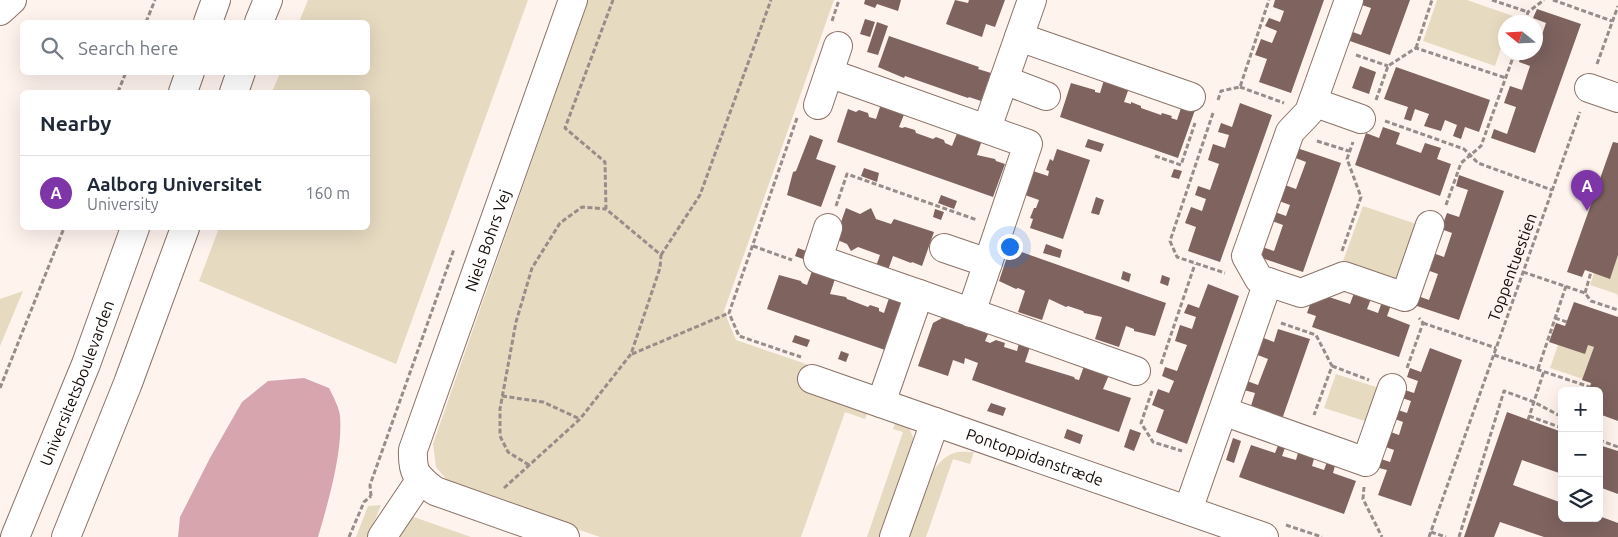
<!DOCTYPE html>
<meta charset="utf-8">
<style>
body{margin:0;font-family:Ubuntu,sans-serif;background:#f6f6f7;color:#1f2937}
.controls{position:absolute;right:15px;bottom:15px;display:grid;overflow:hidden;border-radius:8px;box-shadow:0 5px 20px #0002}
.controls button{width:45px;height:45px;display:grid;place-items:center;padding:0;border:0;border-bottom:1px solid #e0e1e3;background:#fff;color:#1f2937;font:25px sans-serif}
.compass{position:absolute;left:1498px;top:15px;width:45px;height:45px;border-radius:50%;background:#fff;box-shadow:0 5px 20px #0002;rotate:288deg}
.you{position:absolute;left:1009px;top:246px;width:18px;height:18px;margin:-12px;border:4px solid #fff;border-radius:50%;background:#1a73e8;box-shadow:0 0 0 8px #1a73e833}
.badge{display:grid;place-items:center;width:32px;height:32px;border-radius:50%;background:#7e35a7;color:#fff;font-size:16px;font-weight:700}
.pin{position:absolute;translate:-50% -41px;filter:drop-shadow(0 1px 2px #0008)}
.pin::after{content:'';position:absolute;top:26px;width:18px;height:15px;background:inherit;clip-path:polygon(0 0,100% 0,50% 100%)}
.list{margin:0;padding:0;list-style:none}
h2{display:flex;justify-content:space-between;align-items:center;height:65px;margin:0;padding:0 20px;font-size:21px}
h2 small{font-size:16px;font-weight:400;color:#747a83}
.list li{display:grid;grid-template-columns:32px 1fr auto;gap:15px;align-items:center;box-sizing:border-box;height:75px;padding:0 20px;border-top:1px solid #e0e1e3}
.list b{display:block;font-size:19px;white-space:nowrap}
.list p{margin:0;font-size:16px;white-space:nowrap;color:#747a83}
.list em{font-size:16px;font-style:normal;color:#747a83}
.icon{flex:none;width:28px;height:28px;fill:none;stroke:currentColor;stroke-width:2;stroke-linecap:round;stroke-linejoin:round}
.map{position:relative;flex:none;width:1618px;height:537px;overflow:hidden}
.search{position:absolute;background:#fff;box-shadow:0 5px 20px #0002;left:20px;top:20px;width:350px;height:55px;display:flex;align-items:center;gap:12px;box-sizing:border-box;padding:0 18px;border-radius:8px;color:#747a83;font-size:19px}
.panel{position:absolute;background:#fff;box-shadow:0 5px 20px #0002;left:20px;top:90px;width:350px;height:140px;border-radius:8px}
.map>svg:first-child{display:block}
.green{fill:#e6dac1}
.water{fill:#d7a5ad}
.building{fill:#7e635f}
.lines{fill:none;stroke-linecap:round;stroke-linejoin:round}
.minor-casing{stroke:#8b7267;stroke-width:30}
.major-casing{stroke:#8b7267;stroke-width:30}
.path{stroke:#988d89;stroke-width:3;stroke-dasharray:5 2.5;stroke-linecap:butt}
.minor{stroke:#fff;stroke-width:28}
.major{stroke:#fff;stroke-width:28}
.labels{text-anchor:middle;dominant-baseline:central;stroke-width:4;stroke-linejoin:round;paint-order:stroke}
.street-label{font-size:16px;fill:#140b07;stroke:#fff3ee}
</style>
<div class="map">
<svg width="1618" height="537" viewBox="0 0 1618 537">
<rect width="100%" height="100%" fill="#fff3ee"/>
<g class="green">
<polygon points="308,0 528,0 396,364 199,281 219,228 368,228 368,92 272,92 280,73 368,72 368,22 299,22"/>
<polygon points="588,0 834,0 724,311 736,340 809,365 803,386 868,410 865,419 845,412 801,537 600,537 452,486 436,467 433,444"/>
<polygon points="1437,0 1467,0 1513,16 1510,22 1506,22 1505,36 1495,66 1423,41"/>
<polygon points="1363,206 1419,225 1400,281 1343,261"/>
<polygon points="1618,255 1618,297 1617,294 1590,285 1594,273 1610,278"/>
<polygon points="23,291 0,346 0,299"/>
<polygon points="1558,345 1588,345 1594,347 1583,379 1550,368"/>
<polygon points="1336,374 1382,389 1371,423 1324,408"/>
<polygon points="896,420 908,425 915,442 882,537 867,537 903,432 893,429"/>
<path d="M974 452 970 464 953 459 926 537H908C917 512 926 463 954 453 959 451 968 452 974 452Z"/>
<polygon points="381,505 368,537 356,537 368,506"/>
<polygon points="408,515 471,537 399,537"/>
</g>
<path class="water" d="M304 378 329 388C333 396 339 407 340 416 343 452 328 503 318 537H178L180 517 210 458 242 402 268 381Z"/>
<g class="building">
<polygon points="865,0 901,0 898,11 877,4 875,8 864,4"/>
<polygon points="955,0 968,3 969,0 1005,0 995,27 986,24 982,37 946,24"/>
<polygon points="1275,0 1324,0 1291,93 1259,82 1267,59 1255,55 1261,39 1272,43 1277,31 1265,26 1269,18 1280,22 1284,11 1273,7"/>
<polygon points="1361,0 1410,0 1390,55 1347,40 1350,31 1361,35 1371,8 1359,4"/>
<polygon points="1537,9 1581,24 1535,153 1491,138 1494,129 1507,134 1516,107 1504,103 1510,86 1522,90 1530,66 1519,62 1522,52 1536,52 1546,23 1533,18"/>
<polygon points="865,19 875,22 870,37 860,34"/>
<polygon points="877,22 888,26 878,55 867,52"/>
<polygon points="889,36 979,67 978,69 991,73 981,101 969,97 968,98 905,76 904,78 878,67"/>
<polygon points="1360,66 1376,72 1369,94 1352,88"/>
<polygon points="1396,67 1490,100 1479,132 1465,127 1461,139 1453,136 1457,125 1445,120 1441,131 1424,126 1429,114 1415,109 1411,121 1404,119 1408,107 1384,99"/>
<polygon points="1104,80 1129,88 1124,102 1131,104 1131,102 1141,106 1141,108 1161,115 1162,113 1172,116 1171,118 1177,120 1182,105 1195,110 1178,158 1060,117 1071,83 1095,90 1095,92 1100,93"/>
<polygon points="1240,103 1272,115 1220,262 1188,251 1196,227 1185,223 1191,207 1202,211 1206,199 1195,195 1198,186 1210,190 1219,164 1208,160 1213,144 1225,148 1229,135 1218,132 1221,123 1232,127"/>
<polygon points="881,104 905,112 899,127 902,128 905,127 915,130 916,133 933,139 936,137 944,140 945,143 952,146 958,131 982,140 977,155 995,159 996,161 1005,164 993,197 837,142 848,109 856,112 859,110 868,113 869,117 876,119"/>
<polygon points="1383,127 1400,133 1396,144 1421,153 1425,143 1441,148 1437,159 1451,164 1440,196 1355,165 1366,133 1379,138"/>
<polygon points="810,135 823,140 816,159 836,166 821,207 787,195 793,172 796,171"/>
<polygon points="1088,139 1104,144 1101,152 1085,147"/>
<polygon points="1613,142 1618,143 1618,255 1610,279 1585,270 1582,277 1567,272"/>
<polygon points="1297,148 1341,163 1303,272 1259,257 1262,247 1274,251 1283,225 1272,221 1275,212 1286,216 1290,205 1279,201 1285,185 1296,189 1306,162 1293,157"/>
<polygon points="1057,149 1090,160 1063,239 1030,228 1033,219 1030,218 1034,208 1036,208 1039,200 1025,195 1033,171 1048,176 1049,171 1046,170 1050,159 1053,161"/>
<polygon points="864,168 879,173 877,182 861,176"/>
<polygon points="1174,169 1182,171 1179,179 1171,177"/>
<polygon points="1459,175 1504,191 1459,320 1414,305 1418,296 1429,300 1438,274 1427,270 1433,253 1444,257 1452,233 1441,229 1447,213 1459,217 1468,190 1456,186"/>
<polygon points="941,195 957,201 954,209 938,203"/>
<polygon points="1096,197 1104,200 1099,215 1091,213"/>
<polygon points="846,208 860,214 871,208 876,219 891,224 894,219 934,232 922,266 912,262 911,263 893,256 887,273 875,269 880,255 858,247 851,251 847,244 835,239"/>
<polygon points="935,209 944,212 941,220 933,217"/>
<polygon points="1046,244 1062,250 1060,258 1043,253"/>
<polygon points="798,248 806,251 803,259 795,256"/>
<polygon points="1010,248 1166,303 1155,336 1134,331 1134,329 1126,326 1119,347 1095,339 1102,317 1084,313 1083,311 1068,306 1066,307 1049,299 1042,320 1018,312 1025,291 1018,288 1016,289 999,281"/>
<polygon points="812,271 835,279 830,294 846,297 847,299 868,307 870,305 879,308 879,311 884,313 889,298 902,302 885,350 767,309 779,275 801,281 802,283 807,285"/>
<polygon points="1123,271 1131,274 1129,282 1121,279"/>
<polygon points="1162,275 1170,278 1168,286 1160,283"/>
<polygon points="1208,284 1239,296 1187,444 1156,432 1164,410 1152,405 1158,389 1169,393 1174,381 1162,376 1165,367 1177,371 1187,345 1175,341 1180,325 1192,329 1196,317 1184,313 1188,304 1199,308"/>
<polygon points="1354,293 1371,299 1367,309 1378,313 1382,302 1391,305 1387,316 1410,325 1399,357 1312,327 1316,316 1307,313 1312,299 1317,298 1322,300 1323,295 1350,304"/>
<polygon points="1574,302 1618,317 1618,421 1599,414 1599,391 1579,391 1580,387 1589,390 1591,383 1582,380 1594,347 1588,345 1585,354 1549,342 1556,323 1565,326"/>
<polygon points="944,317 988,334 985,341 990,343 996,340 1005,343 1004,347 1017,351 1019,343 1030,347 1025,362 1074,377 1075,379 1079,380 1084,366 1109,375 1103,389 1131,398 1119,432 972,380 978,363 965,358 964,364 953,360 948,376 918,366 933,323"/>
<polygon points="1278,329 1310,339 1280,425 1251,406 1255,393 1244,390 1247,381 1258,385 1268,359 1255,354 1261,337 1274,342"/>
<polygon points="795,335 810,340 807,347 792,342"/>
<polygon points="1430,348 1462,360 1411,506 1378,495 1387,470 1375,467 1378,458 1390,462 1394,450 1383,446 1388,431 1399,435 1403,422 1392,418 1395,409 1407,413 1411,401 1399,397 1402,389 1414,393 1418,381 1407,377 1410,368 1421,372"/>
<polygon points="841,351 849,354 846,362 838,359"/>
<polygon points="991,403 1006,408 1003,416 987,411"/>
<polygon points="1507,412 1562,432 1562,474 1522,460 1513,485 1562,503 1562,518 1599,518 1599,516 1618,523 1618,537 1544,537 1500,522 1494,537 1464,537"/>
<polygon points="1067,429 1083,435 1080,444 1064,438"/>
<polygon points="1130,429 1141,433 1134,451 1124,447"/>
<polygon points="1233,438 1241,441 1234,463 1226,460"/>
<polygon points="1279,443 1286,445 1282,456 1296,460 1299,449 1315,455 1312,466 1324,470 1328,459 1336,462 1333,473 1356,481 1344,514 1239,477 1251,445 1275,453"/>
<polygon points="1599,445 1618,451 1618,494 1599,487"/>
</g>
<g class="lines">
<g class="minor-casing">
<g id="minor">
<polyline points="0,11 12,0"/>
<polyline points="1019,37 1191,97"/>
<polyline points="829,73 1028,144 971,313"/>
<polyline points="1004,80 1046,96"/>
<polyline points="1589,88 1618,98"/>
<polyline points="1313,102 1361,119"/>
<polyline points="818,105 838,46"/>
<polyline points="987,128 1032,0"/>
<polyline points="828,228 818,259 919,294"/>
<polyline points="944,248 988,263"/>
<polyline points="1268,282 1301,293 1344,276 1405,297 1430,225"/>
<path id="s1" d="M812 379 1264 537"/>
<polyline points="881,403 919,294 1136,371"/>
<polyline points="1223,411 1366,462 1392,388"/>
<polyline points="1188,510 1268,282 1259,279 1246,256 1290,132 1309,112 1349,0"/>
<polyline points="382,537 421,479"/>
<path id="s2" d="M565 537 435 491C417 477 412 474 413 450L573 0"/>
<polyline points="894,537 935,422"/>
</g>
</g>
<g class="major-casing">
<g id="major">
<polyline points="208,22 216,0"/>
<polyline points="259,22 268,0"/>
<polyline points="183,92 190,72"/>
<polyline points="234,92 241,72"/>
<path id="s3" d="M15 537 86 364 135 228"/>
<polyline points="66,537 128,383 185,228"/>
</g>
</g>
<g class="path">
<polyline points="1492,0 1528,12"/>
<polyline points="1553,0 1612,21"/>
<polyline points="832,21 839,0"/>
<polyline points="146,22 155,0"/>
<polyline points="1525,22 1528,12 1544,0"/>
<polyline points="1416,48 1432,0"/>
<polyline points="1356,55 1388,66"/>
<polyline points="1597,64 1618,6"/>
<polyline points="1240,87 1284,103"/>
<polyline points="118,92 126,72"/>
<polyline points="1218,100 1221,91 1240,87 1269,0"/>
<polyline points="1376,100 1388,66 1416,48 1506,78"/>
<polyline points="1213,113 1170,241 1177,257 1225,273"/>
<polyline points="797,118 729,313 739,336 801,357"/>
<polyline points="1385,121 1464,149 1478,163 1552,190"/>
<polyline points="1317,141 1349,151"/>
<polyline points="1155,156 1181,165 1195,123"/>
<polyline points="1446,205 1461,163 1481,146 1515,52"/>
<polyline points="836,206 847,174 977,220"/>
<polyline points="753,246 792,260"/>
<polyline points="1342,251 1361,197 1347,159 1353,142"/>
<polyline points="661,255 700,195 771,0"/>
<polyline points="1523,272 1585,293 1591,301 1618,310"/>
<polyline points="1585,293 1591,272"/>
<polyline points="1555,318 1567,322"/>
<polyline points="1281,323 1316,335 1332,366 1314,415"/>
<polyline points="1423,323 1496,348"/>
<polyline points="632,354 729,313"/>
<polyline points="1494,355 1590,387"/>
<polyline points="1161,364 1195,264"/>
<polyline points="1332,366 1369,380"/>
<polyline points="1407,368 1423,323 1419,318"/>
<polyline points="1538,369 1566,286"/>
<polyline points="0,388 64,228"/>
<polyline points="1152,391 1141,423 1153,442 1182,451"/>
<polyline points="502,396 543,402 580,419"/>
<polyline points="1529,416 1562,428"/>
<polyline points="1528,420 1544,371"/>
<polyline points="1599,440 1618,447"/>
<polyline points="529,465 508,452 500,436 500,409 516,322 532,268 560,223 582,207 606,209"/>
<polyline points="1364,487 1363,499 1382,537"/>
<polyline points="504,488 580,419 631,354 660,268 661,255 606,209 605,162 565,128 613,0"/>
<polyline points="371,496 370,485 454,249"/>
<polyline points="1286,525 1322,537"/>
<polyline points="1431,532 1446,537"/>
<polyline points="349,537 364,502 371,496"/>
<polyline points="1429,537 1580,112"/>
<polyline points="1459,537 1504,391 1534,402 1562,417"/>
</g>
<use href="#minor" class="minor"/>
<use href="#major" class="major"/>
</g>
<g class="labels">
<g class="street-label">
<text stroke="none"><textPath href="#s2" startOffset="410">Niels Bohrs Vej</textPath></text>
<text transform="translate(1512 267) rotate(-70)">Toppentuestien</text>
<text stroke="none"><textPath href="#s3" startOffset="166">Universitetsboulevarden</textPath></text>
<text stroke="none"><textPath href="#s1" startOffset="236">Pontoppidanstræde</textPath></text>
</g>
</g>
</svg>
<div class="controls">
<button>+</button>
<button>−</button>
<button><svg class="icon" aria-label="layers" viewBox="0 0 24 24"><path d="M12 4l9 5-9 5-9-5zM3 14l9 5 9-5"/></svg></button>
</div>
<svg class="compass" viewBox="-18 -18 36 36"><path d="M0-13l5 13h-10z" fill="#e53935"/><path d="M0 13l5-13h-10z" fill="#747a83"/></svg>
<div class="you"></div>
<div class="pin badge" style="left:1587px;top:211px">A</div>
<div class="search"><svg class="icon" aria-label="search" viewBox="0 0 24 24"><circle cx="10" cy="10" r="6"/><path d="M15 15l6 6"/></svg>Search here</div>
<section class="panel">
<h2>Nearby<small></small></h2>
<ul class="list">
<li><span class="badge">A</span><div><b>Aalborg Universitet</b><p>University</p></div><em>160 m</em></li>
</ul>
</section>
</div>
